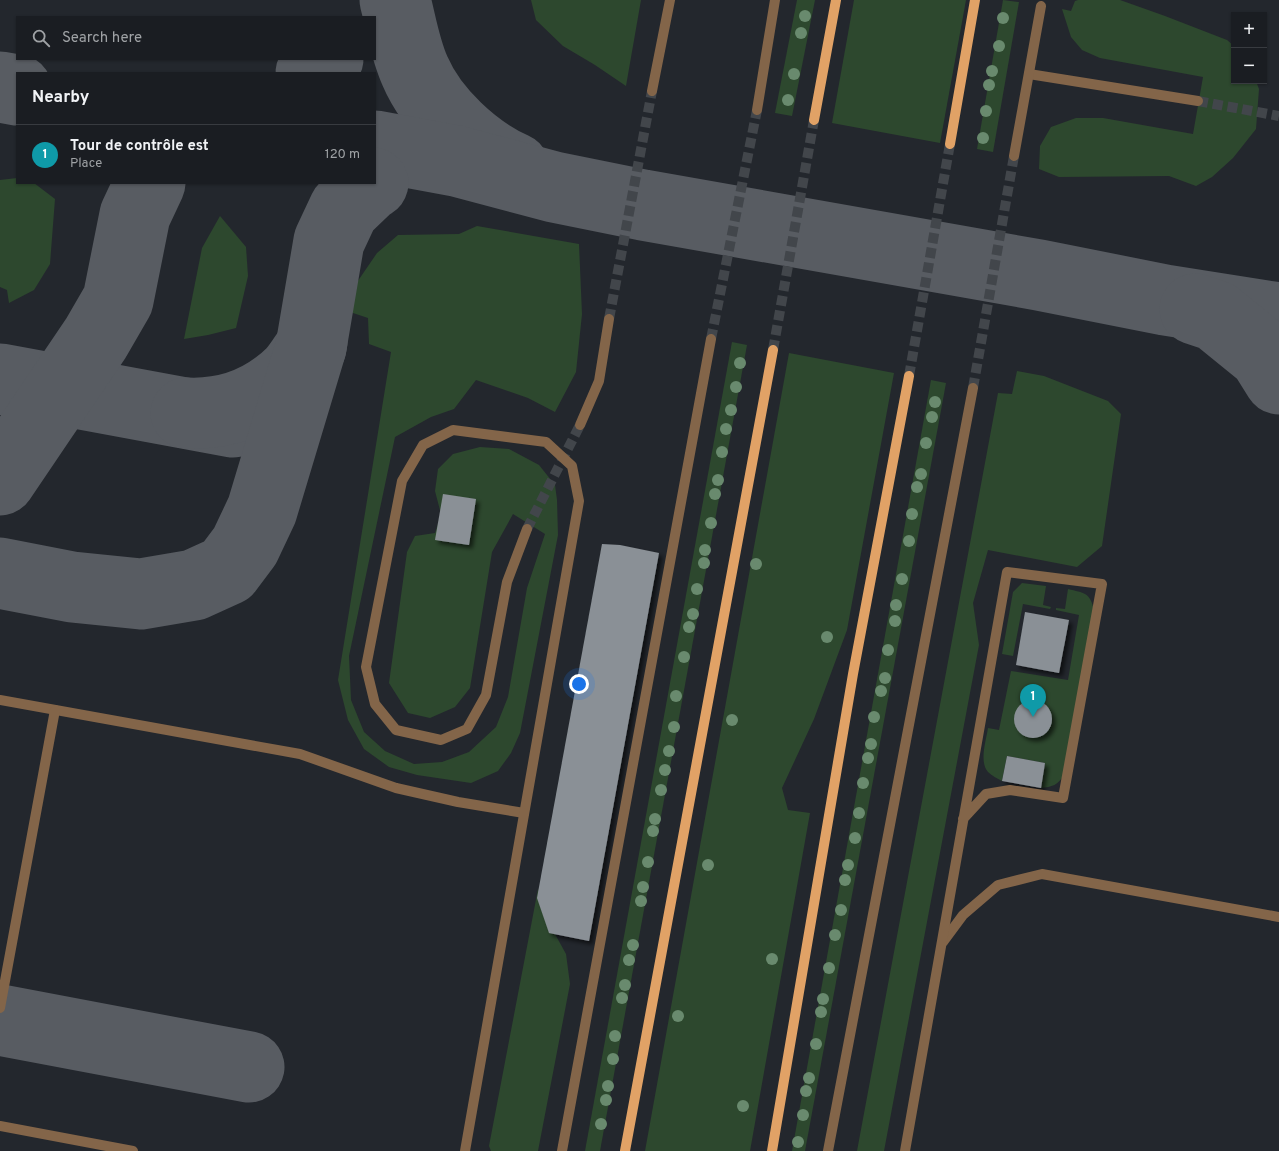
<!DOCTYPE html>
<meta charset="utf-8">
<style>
body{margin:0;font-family:Overpass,sans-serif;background:#272a2f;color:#f1f3f6}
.controls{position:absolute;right:12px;top:12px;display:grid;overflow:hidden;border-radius:0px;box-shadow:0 1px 3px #0004}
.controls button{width:36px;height:36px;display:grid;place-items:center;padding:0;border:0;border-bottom:1px solid #383b40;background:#1a1d22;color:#f1f3f6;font:20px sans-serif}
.you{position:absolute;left:579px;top:684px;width:14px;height:14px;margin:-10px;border:3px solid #fff;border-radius:50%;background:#1a73e8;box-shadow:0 0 0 6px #1a73e833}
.badge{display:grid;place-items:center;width:26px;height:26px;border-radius:50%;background:#53cbdb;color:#fff;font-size:13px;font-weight:700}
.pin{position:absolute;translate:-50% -33px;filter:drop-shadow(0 1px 2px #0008)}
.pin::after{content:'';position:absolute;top:21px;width:14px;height:12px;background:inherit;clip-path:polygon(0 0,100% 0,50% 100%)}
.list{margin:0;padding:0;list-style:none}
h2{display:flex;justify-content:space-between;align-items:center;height:52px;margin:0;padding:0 16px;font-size:17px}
h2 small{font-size:13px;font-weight:400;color:#9fa2a5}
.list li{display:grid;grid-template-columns:26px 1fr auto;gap:12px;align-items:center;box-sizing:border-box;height:60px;padding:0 16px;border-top:1px solid #383b40}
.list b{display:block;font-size:15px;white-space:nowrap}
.list p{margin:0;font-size:13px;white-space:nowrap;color:#9fa2a5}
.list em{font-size:13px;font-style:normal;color:#9fa2a5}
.icon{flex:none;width:22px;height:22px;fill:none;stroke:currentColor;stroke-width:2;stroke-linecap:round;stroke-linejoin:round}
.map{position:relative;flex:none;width:1279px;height:1151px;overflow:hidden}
.search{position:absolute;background:#1a1d22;box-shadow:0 1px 3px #0004;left:16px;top:16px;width:360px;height:44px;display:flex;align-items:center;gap:10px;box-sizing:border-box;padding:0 14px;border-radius:0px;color:#9fa2a5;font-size:15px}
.panel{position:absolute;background:#1a1d22;box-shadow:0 1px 3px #0004;left:16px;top:72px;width:360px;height:112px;border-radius:0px}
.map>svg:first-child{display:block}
.green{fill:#2d482e}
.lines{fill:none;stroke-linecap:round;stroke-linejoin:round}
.taxiway{stroke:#585c62;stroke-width:71}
.building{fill:#8a9096;filter:url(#shadow)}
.minor-tunnel{stroke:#42464b;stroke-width:10;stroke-dasharray:10 5;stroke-linecap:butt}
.major-tunnel{stroke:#42464b;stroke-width:10;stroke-dasharray:10 5;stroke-linecap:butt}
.minor{stroke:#836549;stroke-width:10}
.major{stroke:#e1a266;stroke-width:10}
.tree{fill:#698a6e}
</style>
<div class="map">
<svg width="1279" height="1151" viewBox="0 0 1279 1151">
<defs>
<filter id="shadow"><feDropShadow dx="3.5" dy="3.5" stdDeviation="2" flood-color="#0009"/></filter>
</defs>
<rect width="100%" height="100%" fill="#23272d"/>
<g class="green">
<polygon points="531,0 641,0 626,86 595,65 563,46 536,20"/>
<polygon points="797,0 815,0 792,116 775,113"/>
<polygon points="854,0 966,0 940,143 832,123"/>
<polygon points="1003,0 1019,2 993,152 977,149"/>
<polygon points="1078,0 1120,0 1165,16 1227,40 1234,46 1234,81 1256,81 1259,89 1256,129 1233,158 1212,177 1196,186 1169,176 1059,177 1039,169 1040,146 1051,127 1076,118 1103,118 1193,134 1203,77 1100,58 1082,50 1071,37 1062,9 1071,11 1075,1"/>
<polygon points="17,178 17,183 34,183 55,199 50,264 34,290 9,303 7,290 0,287 0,180"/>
<polygon points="220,216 246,247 248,276 236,328 208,335 184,339 202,248"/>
<polygon points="477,226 579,244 582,314 576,372 555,412 528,398 476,380 454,409 431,417 395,437 349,656 351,700 364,732 385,751 414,764 442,762 469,752 496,727 508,697 527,588 545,534 513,514 492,552 470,688 455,707 430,718 408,713 389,683 407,552 415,536 435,533 441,514 435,491 438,469 453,454 480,447 509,449 539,465 555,485 557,500 558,535 520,733 511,753 498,771 471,783 417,775 389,767 364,749 348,720 338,680 391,352 369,344 368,318 347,311 351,291 377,253 398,235 459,234"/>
<polygon points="732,342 747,345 600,1151 585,1151"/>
<polygon points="789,353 894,373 847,630 814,719 782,788 788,810 810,813 750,1151 645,1151"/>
<polygon points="1017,371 1044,376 1108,401 1121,414 1102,546 1077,567 988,550 973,603 979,645 884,1151 857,1151 998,393 1012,394"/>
<polygon points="931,380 946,383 805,1151 792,1151"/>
<polygon points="1022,583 1046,586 1043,605 1051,607 1050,609 1023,604 1013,656 1002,654 1013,592"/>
<path d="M1068 589C1084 593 1090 592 1094 610L1064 775C1058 785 1052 787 1041 788L1045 763 1007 756 1002 781C998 779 992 776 988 772 979 762 986 741 988 728L999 730 1011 671 1068 680 1079 615 1056 610V608L1065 609Z"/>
<polygon points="538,889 555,934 566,954 570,984 538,1151 491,1151 489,1146"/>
</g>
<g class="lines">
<g class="taxiway">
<path d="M395 0C401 23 405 49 415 71 432 111 475 151 514 168"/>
<polyline points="311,73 328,59"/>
<polyline points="0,87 17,90"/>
<polyline points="375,146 456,161 554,187 643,205 1039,275 1165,300 1279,318"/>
<polyline points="1195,309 1216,316 1264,355 1279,379"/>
<polyline points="0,379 233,422"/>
<path d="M186 413C227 415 264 401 293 372 300 364 305 355 311 347L312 342"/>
<polyline points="0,480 96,338 118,300 135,215 150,183"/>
<polyline points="0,573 72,587 141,594 194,585 227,570 245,546 262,510 311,347 329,241 344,209 368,186 373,183"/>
<polyline points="0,1020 249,1067"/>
</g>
</g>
<g class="building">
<polygon points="443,494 476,499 469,545 435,540"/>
<polygon points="602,544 620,545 659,553 589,941 549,933 537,898"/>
<polygon points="1025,612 1069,620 1059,673 1016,665"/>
<circle cx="1033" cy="719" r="19"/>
<polygon points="1007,756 1045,763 1041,788 1002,781"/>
</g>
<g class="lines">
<g class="minor-tunnel">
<polyline points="1198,101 1279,116"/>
<polyline points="609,319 652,91"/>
<polyline points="711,339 757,110"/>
<polyline points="973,388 1014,156"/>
<polyline points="527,529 580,425"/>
</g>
<g class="major-tunnel">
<polyline points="773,350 814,120"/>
<polyline points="909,376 950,144"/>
</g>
<g class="minor">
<polyline points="1029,74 1198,101"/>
<polyline points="652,91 670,0"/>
<polyline points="757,110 775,0"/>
<polyline points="1014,156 1041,6"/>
<polyline points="580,425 599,381 609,319"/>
<polyline points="0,700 300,754 396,788 458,802 524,813"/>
<polyline points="943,942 963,915 998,885 1042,874 1279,917"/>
<polyline points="0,1008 55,710"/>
<polyline points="0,1126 133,1151"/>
<polyline points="465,1151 579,501 572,466 546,442 453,430 423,445 402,481 366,667 375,704 396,730 441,740 467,729 486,695 507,582 527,529"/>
<polyline points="562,1151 711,339"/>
<polyline points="828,1151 973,388"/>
<polyline points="905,1151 1007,572 1102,584 1063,798 1010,790 986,794 963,819"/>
</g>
<g class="major">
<polyline points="814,120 836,0"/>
<polyline points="950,144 975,0"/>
<polyline points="625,1151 773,350"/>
<polyline points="772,1151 853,674 909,376"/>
</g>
</g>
<g class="tree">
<circle cx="805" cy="16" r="6"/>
<circle cx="1003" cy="18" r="6"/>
<circle cx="801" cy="33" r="6"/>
<circle cx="999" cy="46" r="6"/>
<circle cx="992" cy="71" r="6"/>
<circle cx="794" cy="74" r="6"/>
<circle cx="989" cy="85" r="6"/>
<circle cx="788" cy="100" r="6"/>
<circle cx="986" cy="111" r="6"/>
<circle cx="983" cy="138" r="6"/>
<circle cx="740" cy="363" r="6"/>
<circle cx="736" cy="387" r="6"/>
<circle cx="935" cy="402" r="6"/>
<circle cx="731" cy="410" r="6"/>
<circle cx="932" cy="417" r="6"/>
<circle cx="726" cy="429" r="6"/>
<circle cx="926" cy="443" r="6"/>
<circle cx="722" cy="452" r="6"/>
<circle cx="921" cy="474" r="6"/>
<circle cx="718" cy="480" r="6"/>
<circle cx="917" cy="487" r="6"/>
<circle cx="715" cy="494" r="6"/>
<circle cx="912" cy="514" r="6"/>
<circle cx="711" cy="523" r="6"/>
<circle cx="909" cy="541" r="6"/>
<circle cx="705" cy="550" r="6"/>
<circle cx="704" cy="563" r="6"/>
<circle cx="756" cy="564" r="6"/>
<circle cx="902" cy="579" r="6"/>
<circle cx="697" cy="589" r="6"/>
<circle cx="896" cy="605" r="6"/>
<circle cx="693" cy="614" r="6"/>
<circle cx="895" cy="621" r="6"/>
<circle cx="689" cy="627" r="6"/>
<circle cx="827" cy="637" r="6"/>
<circle cx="888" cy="650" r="6"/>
<circle cx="684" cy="657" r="6"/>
<circle cx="885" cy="678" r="6"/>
<circle cx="881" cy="691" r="6"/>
<circle cx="676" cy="696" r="6"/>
<circle cx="874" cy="717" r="6"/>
<circle cx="732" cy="720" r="6"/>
<circle cx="674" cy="727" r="6"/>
<circle cx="871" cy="744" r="6"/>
<circle cx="669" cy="751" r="6"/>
<circle cx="868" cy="758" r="6"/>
<circle cx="665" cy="770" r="6"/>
<circle cx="863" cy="783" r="6"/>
<circle cx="661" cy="790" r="6"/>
<circle cx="859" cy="813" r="6"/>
<circle cx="655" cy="819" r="6"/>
<circle cx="653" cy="831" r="6"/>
<circle cx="855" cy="838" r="6"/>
<circle cx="648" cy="862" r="6"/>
<circle cx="708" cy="865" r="6"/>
<circle cx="848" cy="865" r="6"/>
<circle cx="845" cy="880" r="6"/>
<circle cx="643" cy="887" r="6"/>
<circle cx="641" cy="901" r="6"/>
<circle cx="841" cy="910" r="6"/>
<circle cx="835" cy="935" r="6"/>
<circle cx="633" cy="945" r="6"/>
<circle cx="772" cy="959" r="6"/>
<circle cx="629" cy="960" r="6"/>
<circle cx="829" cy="968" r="6"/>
<circle cx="625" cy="985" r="6"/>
<circle cx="622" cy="998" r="6"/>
<circle cx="823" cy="999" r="6"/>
<circle cx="821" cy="1012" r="6"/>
<circle cx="678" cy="1016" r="6"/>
<circle cx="615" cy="1036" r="6"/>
<circle cx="816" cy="1044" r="6"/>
<circle cx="613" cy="1059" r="6"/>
<circle cx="809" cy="1078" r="6"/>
<circle cx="608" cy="1086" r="6"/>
<circle cx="806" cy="1091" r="6"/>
<circle cx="606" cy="1100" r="6"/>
<circle cx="743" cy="1106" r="6"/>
<circle cx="803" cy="1115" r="6"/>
<circle cx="601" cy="1124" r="6"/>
<circle cx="798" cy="1142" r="6"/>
</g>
</svg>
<div class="controls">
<button>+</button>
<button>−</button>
</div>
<div class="you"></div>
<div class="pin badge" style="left:1033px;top:717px;background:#0f9aa8">1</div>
<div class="search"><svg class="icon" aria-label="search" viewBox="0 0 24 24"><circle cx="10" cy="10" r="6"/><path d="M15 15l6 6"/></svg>Search here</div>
<section class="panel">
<h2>Nearby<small></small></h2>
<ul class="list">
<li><span class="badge" style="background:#0f9aa8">1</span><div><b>Tour de contrôle est</b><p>Place</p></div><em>120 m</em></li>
</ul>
</section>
</div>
